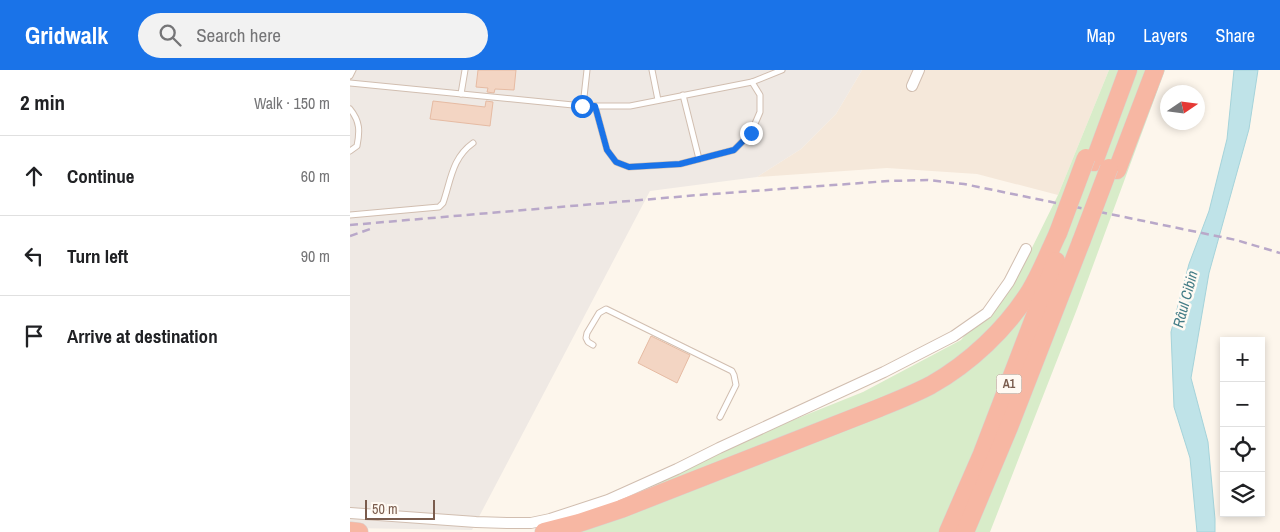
<!DOCTYPE html>
<meta charset="utf-8">
<style>
body{margin:0;font-family:"Archivo Narrow",sans-serif;background:#f2f2f2;color:#202124}
.controls{position:absolute;right:15px;bottom:15px;display:grid;overflow:hidden;border-radius:0px;box-shadow:0 2px 8px #0003}
.controls button{width:45px;height:45px;display:grid;place-items:center;padding:0;border:0;border-bottom:1px solid #e0e0e0;background:#fff;color:#202124;font:25px sans-serif}
.compass{position:absolute;left:810px;top:15px;width:45px;height:45px;border-radius:50%;background:#fff;box-shadow:0 2px 8px #0003;rotate:77deg}
.scale{position:absolute;left:15px;bottom:12px;width:70px;box-sizing:border-box;padding-left:5px;border:2px solid #7a5c4d;border-top:0;font-size:14px;line-height:18px;white-space:nowrap;color:#7a5c4d;-webkit-text-stroke:4px #fffaf3;paint-order:stroke}
.stop{position:absolute;width:15px;height:15px;margin:-11px;border:4px solid #1a73e8;border-radius:50%;background:#fff}
.stop.end{background:#1a73e8;border-color:#fff;box-shadow:0 1px 5px #0008}
.list{margin:0;padding:0;list-style:none}
h2{display:flex;justify-content:space-between;align-items:center;height:65px;margin:0;padding:0 20px;font-size:21px}
h2 small{font-size:16px;font-weight:400;color:#757577}
.list li{display:grid;grid-template-columns:32px 1fr auto;gap:15px;align-items:center;box-sizing:border-box;height:80px;padding:0 20px;border-top:1px solid #e0e0e0}
.list b{display:block;font-size:19px;white-space:nowrap}
.list em{font-size:16px;font-style:normal;color:#757577}
.icon{flex:none;width:28px;height:28px;fill:none;stroke:currentColor;stroke-width:2;stroke-linecap:round;stroke-linejoin:round}
.map{position:relative;flex:none;width:930px;height:462px;overflow:hidden}
header{display:flex;align-items:center;gap:30px;box-sizing:border-box;height:70px;padding:0 25px;background:#1a73e8;color:#fff}
header strong{font-size:24px}
nav{display:flex;gap:28px;margin-inline-start:auto;font-size:18px}
.search{width:350px;height:45px;background:#f2f2f2;display:flex;align-items:center;gap:12px;box-sizing:border-box;padding:0 18px;border-radius:28px;color:#757577;font-size:19px}
main{display:flex}
aside{flex:1;background:#fff}
.map>svg:first-child{display:block}
.residential{fill:#f5e8da}
.industrial{fill:#efe9e4}
.green{fill:#d8ecc9}
.water{fill:#bfe3e8;stroke:#a5d3da}
.building{fill:#f3d5c3;stroke:#e6bba3}
.lines{fill:none;stroke-linecap:round;stroke-linejoin:round}
.lane-casing{stroke:#d1beb0;stroke-width:7}
.street-casing{stroke:#d1beb0;stroke-width:12}
.highway-casing{stroke:#dad1cd;stroke-width:19}
.lane{stroke:#fff;stroke-width:5}
.street{stroke:#fff;stroke-width:10}
.highway{stroke:#f7b7a3;stroke-width:18}
.rail{stroke:#b9a8c9;stroke-width:2.5;stroke-dasharray:8 5;stroke-linecap:butt}
.highway-bridge-casing{stroke:#dad1cd;stroke-width:19;stroke-linecap:butt}
.highway-bridge{stroke:#f7b7a3;stroke-width:18}
.route{stroke:#1a73e8;stroke-width:6}
.labels{text-anchor:middle;dominant-baseline:central;stroke-width:5;stroke-linejoin:round;paint-order:stroke}
.shield{fill:#fffaf3;stroke:#a28b7f;stroke-width:1}
.shield-label{font-size:12px;font-weight:bold;fill:#7a5c4d}
.water-label{font-size:15px;font-style:italic;fill:#437c86;stroke:#fffaf3}
</style>
<header>
<strong>Gridwalk</strong>
<div class="search"><svg class="icon" aria-label="search" viewBox="0 0 24 24"><circle cx="10" cy="10" r="6"/><path d="M15 15l6 6"/></svg>Search here</div>
<nav><a>Map</a><a>Layers</a><a>Share</a></nav>
</header>
<main>
<aside>
<h2>2 min<small>Walk · 150 m</small></h2>
<ul class="list">
<li><svg class="icon" aria-label="ahead" viewBox="0 0 24 24"><path d="M12 20V5M6 11l6-6 6 6"/></svg><div><b>Continue</b></div><em>60 m</em></li>
<li><svg class="icon" aria-label="left" viewBox="0 0 24 24"><path d="M17 20v-9H6M10 6l-5 5 5 5"/></svg><div><b>Turn left</b></div><em>90 m</em></li>
<li><svg class="icon" aria-label="arrive" viewBox="0 0 24 24"><path d="M6 21V4h12l-3 4 3 4H6"/></svg><div><b>Arrive at destination</b></div></li>
</ul>
</aside>
<div class="map">
<svg width="930" height="462" viewBox="0 0 930 462">
<rect width="100%" height="100%" fill="#fdf6ec"/>
<polygon class="residential" points="512,0 759,0 708,125 627,104 537,98 407,107 451,79 486,44"/>
<polygon class="industrial" points="0,0 512,0 486,44 451,79 407,107 300,121 122,460 0,458"/>
<polygon class="green" points="759,0 815,0 727,239 640,462 206,462 213,442 513,322 611,270 675,192 708,125"/>
<polygon class="water" points="884,0 908,0 899,59 859,203 841,308 858,372 865,449 865,462 847,462 840,388 824,337 821,262 839,194 859,141 877,69"/>
<g class="building">
<polygon points="128,0 166,0 164,20 145,19 144,23 137,22 138,18 126,17"/>
<polygon points="83,31 135,37 136,31 143,32 140,56 80,49"/>
<polygon points="301,266 340,285 327,313 288,293"/>
</g>
<g class="lines">
<g class="lane-casing">
<g id="lane">
<polyline points="302,0 308,30"/>
<polyline points="0,6 3,0"/>
<polyline points="0,13 233,36 237,0"/>
<polyline points="111,24 115,0"/>
<polyline points="333,25 349,89"/>
<polyline points="233,36 280,36 402,12 432,0"/>
<polyline points="245,36 257,80 266,92 279,97 330,94 384,80 401,63 410,42 410,25 402,12"/>
<path d="M0 39C10 51 10 61 7 76L0 81"/>
<path d="M0 145 89 137 93 133C101 110 102 88 123 73"/>
<polyline points="243,275 238,272 236,268 237,263 249,243 256,239 382,301 384,305 386,315 370,347"/>
</g>
</g>
<g class="street-casing">
<g id="street">
<polyline points="562,16 569,0"/>
<polyline points="0,443 126,452 157,453 181,453 200,449 258,430 327,399 369,378 534,302 604,266 637,243 659,212 676,179"/>
</g>
</g>
<g class="highway-casing">
<g id="highway">
<polyline points="744,92 778,0"/>
<polyline points="767,100 805,0"/>
<polyline points="0,461 9,462"/>
<path d="M194 462 229 453 271 439 529 338C546 331 564 324 581 315 620 293 656 259 680 221 691 203 699 182 708 163"/>
<polyline points="598,462 632,384 706,191"/>
<polyline points="615,462 659,357 731,172"/>
</g>
</g>
<use href="#lane" class="lane"/>
<use href="#street" class="street"/>
<use href="#highway" class="highway"/>
<g class="rail">
<polyline points="0,155 349,125 538,111 578,110 614,114 886,170 930,183"/>
<polyline points="0,166 23,158"/>
</g>
<g class="highway-bridge-casing">
<g id="highway-bridge">
<polyline points="708,163 736,88"/>
<polyline points="731,172 759,98"/>
</g>
</g>
<use href="#highway-bridge" class="highway-bridge"/>
</g>
<g class="lines">
<polyline class="route" points="232,36 245,36 257,80 266,92 279,97 330,94 384,80 401,63"/>
</g>
<g class="labels">
<rect class="shield" x="646.5" y="304.5" width="25" height="19" rx="4"/>
<g class="shield-label">
<text x="659" y="314">A1</text>
</g>
<g class="water-label">
<text transform="translate(835 229) rotate(-75)">Râul Cibin</text>
</g>
</g>
</svg>
<div class="controls">
<button>+</button>
<button>−</button>
<button><svg class="icon" aria-label="locate" viewBox="0 0 24 24"><circle cx="12" cy="12" r="6"/><path d="M12 2v4M12 18v4M2 12h4M18 12h4"/></svg></button>
<button><svg class="icon" aria-label="layers" viewBox="0 0 24 24"><path d="M12 4l9 5-9 5-9-5zM3 14l9 5 9-5"/></svg></button>
</div>
<svg class="compass" viewBox="-18 -18 36 36"><path d="M0-13l5 13h-10z" fill="#e53935"/><path d="M0 13l5-13h-10z" fill="#757577"/></svg>
<div class="scale">50 m</div>
<div class="stop" style="left:232px;top:36px"></div>
<div class="stop end" style="left:401px;top:63px"></div>
</div>
</main>
